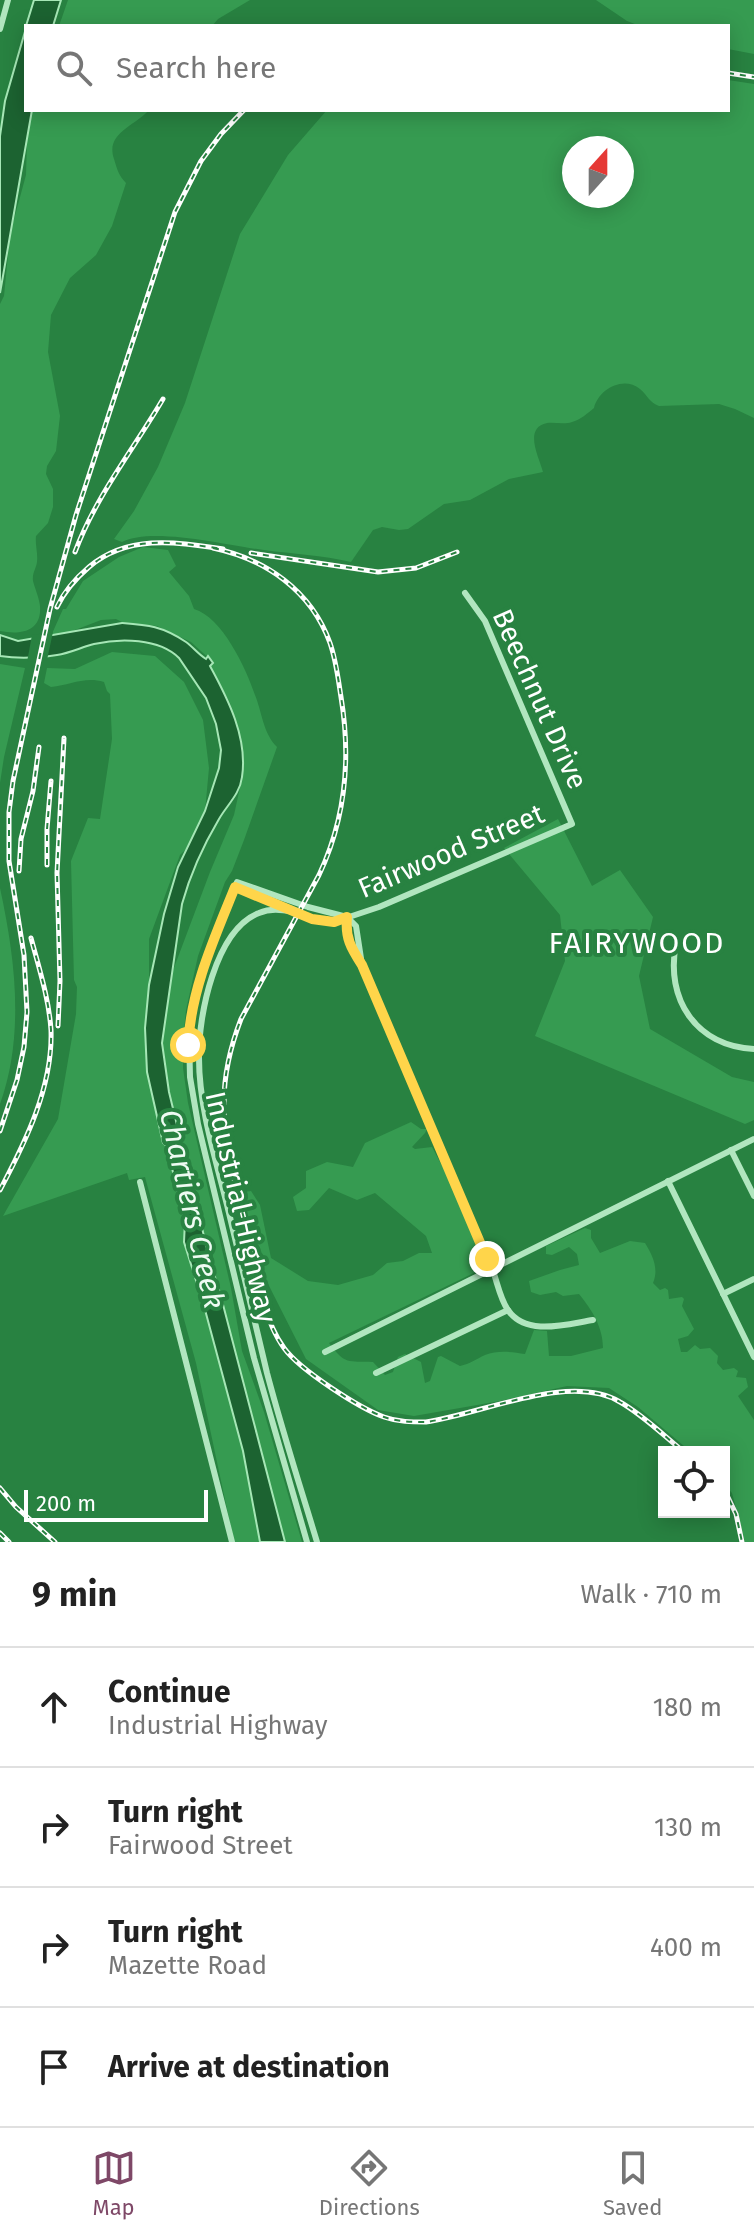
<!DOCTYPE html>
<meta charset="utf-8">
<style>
body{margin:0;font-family:"Fira Sans",sans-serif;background:#f2f2f2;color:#222}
.controls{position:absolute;right:24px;bottom:24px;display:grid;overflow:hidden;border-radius:0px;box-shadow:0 4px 20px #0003}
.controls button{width:72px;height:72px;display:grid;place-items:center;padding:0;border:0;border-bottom:2px solid #e0e0e0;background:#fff;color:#222;font:40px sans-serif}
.compass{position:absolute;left:562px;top:136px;width:72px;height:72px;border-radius:50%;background:#fff;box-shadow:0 4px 20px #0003;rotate:21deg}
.scale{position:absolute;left:24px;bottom:20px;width:184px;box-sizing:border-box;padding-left:8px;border:4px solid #fff;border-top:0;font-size:22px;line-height:28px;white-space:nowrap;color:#fff;-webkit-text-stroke:6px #288241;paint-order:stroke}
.stop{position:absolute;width:24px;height:24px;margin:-18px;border:6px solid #ffd54a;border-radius:50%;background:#fff}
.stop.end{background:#ffd54a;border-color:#fff;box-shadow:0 2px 8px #0008}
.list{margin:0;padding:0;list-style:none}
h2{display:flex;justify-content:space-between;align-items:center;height:104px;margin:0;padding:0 32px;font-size:34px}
h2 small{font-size:26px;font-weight:400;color:#767676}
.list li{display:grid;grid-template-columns:52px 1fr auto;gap:24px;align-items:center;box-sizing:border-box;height:120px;padding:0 32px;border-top:2px solid #e0e0e0}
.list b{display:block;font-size:30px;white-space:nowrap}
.list p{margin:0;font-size:26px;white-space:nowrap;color:#767676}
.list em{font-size:26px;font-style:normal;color:#767676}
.icon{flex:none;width:44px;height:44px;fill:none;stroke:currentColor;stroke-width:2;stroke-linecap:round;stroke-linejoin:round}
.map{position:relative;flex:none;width:754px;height:1542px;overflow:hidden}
.search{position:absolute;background:#fff;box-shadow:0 4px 20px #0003;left:24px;right:24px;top:24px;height:88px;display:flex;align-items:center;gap:20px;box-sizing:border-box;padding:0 28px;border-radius:0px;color:#767676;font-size:30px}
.sheet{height:584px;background:#fff}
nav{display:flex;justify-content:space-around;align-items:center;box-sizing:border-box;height:112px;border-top:2px solid #e0e0e0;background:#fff;font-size:22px;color:#767676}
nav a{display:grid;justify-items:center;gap:4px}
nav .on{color:#7e4867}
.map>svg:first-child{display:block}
.green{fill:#369b51;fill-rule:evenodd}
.water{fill:#1c6331;stroke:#a6e7b6;stroke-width:2}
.pier{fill:#288241}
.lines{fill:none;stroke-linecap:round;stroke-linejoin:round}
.minor{stroke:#b1e6bf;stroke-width:6}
.rail-casing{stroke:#fff;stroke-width:5}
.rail{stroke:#288241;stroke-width:2;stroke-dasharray:6;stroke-linecap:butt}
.route{stroke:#ffd54a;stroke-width:10}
.labels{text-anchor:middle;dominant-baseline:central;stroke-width:8;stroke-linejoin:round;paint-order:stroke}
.street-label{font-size:28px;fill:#fff;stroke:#288241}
.neighbourhood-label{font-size:30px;letter-spacing:2px;fill:#fff;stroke:#288241}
.water-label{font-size:30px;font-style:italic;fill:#eefbf2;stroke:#288241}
</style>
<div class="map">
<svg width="754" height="1542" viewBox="0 0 754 1542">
<rect width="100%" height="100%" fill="#288241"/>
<g class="green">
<polygon points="68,0 250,0 218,19 212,26 59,26"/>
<polygon points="596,0 754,0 754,54 728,49 728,26 640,26 627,21"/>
<path d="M728 80 754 84V418L735 409 719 404 659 406C649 402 648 396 640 389 623 375 598 390 594 408 588 413 580 420 572 422 564 425 555 422 547 423 523 428 539 457 543 472L509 479 470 500 444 504 408 529 399 530 382 527 373 530 351 562C322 555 293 554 264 550 230 546 152 526 122 542L114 539 134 511 158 467 185 403 240 234 288 155 327 110H728ZM574 148H622V196H574Z"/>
<path d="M28 110H149C135 126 105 133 114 159 117 169 119 176 126 183L112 226 96 255 70 278 51 315 48 352 60 416 56 451 47 466 46 474 53 489V507L48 523 36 536C35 545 38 553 37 562 36 569 32 573 33 581 35 589 39 597 40 606 42 632 20 635 0 631V304L4 296 10 234 26 175Z"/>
<path d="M143 547 168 550 176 566 169 572 189 596 194 609C222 617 246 668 255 695 262 712 263 733 277 747L244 840 232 871 225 882 198 956 186 1010 183 1041V1068L188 1103 231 1288 242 1351 264 1412 302 1542H285L220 1293 210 1261 169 1092 162 1043 172 973 210 872 234 815 242 778 241 743 230 703 210 666 213 662 191 642 157 626 124 623 116 619 101 620 62 635 51 636 63 609H66L83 581 119 557Z"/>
<path d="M112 652 155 656 184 682 203 720 209 768 205 811 187 848 180 855 149 939V985L145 1028 171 1150V1164L185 1221 184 1242 204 1306 243 1451 260 1542H234L196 1363 145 1177 129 1180 127 1173 3 1216 58 1119 76 1014 77 987 74 980 71 861 88 818 100 819 112 739 110 694 107 691 104 682C85 676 70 685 51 687L44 683 47 668 75 669Z"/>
<polygon points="0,664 25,668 4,757 0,783"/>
<polygon points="558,819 592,886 620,870 653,917 639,976 650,1029 732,1077 754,1082 754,1120 745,1124 535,1036 565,961 560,915 504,848"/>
<path d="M0 888C15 958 25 1034 0 1104Z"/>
<path d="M411 1122 421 1129H427L425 1133 412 1147 415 1149 432 1147 448 1177 484 1264 480 1270 329 1343C345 1365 348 1361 373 1362L385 1375 393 1372 398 1357 405 1354 421 1362 425 1383 430 1381 438 1357 441 1356 460 1366C470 1364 476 1359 485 1355 498 1350 512 1352 525 1354L534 1330 547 1331 549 1356H571L603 1348C603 1327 592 1310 579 1294L563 1296 556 1292 540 1295 531 1292 529 1281 560 1270 579 1265 577 1254 569 1247 552 1255 546 1254V1246L585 1228 591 1230V1238L600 1253 630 1241 645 1243C653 1256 659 1269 653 1283L660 1290 665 1288 668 1290 669 1299 682 1297 684 1299 682 1306 694 1329 688 1336 678 1339 681 1352H687L695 1345 700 1349 710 1348 718 1356 717 1363 723 1370 734 1368 738 1371 736 1377 746 1378 748 1387 738 1396 754 1420V1542H745L732 1493 724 1484V1452H691L638 1407 609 1388 567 1386 500 1401 414 1416 378 1410 306 1359 259 1266 243 1192 251 1191 260 1205 271 1258 308 1281 338 1285 373 1275 387 1263 403 1261 419 1253H432L426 1236 375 1193 357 1200 329 1188 309 1210 297 1211 293 1197 306 1188V1171L327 1162 353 1167 365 1143Z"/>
</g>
<g class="water">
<polygon points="34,0 61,0 53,26 26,26"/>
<polygon points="26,28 26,110 32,110 0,293 0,136 5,101"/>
<path d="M122 623C148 625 162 626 186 642 193 647 198 654 206 659L208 656 213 663 210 666C228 699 248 738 242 777 240 794 227 805 219 819 203 846 190 875 182 904L162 1043 169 1092 210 1261 220 1293 285 1542H260L243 1451 204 1306 184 1242 185 1221 171 1164V1150L163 1143 147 1072 145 1028 149 985 164 914 178 867 205 811 219 768 221 750 216 724 206 698 179 658C159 638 120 638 94 644 82 647 70 653 57 655 38 658 19 659 0 656V635L18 641Z"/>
</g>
<polygon class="pier" points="53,632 47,660 27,662 32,635"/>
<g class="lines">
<g class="minor">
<polyline points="0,29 8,0"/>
<polyline points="235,887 312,919 334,922 379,907 572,824 485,621 465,593"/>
<path d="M295 912C282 910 271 908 259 913 215 930 198 1017 199 1058 199 1110 217 1163 229 1213 242 1266 254 1320 267 1373 282 1430 300 1486 317 1542"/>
<path d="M347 918C345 937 352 950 362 965L492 1268C497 1281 500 1299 508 1310 526 1337 567 1324 593 1320"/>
<path d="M676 944C665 999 696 1046 754 1049"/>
<polyline points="731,1150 754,1196"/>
<polyline points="668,1181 754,1357"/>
<polyline points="140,1182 232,1542"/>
<polyline points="723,1294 754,1279"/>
<polyline points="325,1352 754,1139"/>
<polyline points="376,1373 508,1310"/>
<polyline points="307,1542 254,1358 198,1124 190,1077 189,1034 194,1000 207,959 237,882 308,907 347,917 356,926 362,965"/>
</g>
<g class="rail-casing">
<g id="rail">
<polyline points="728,73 754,77"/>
<path d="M213 548C265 559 311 590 330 643 336 660 338 678 341 697 351 758 346 818 319 875L241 1019C231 1045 224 1073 224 1102 223 1145 236 1186 246 1227 254 1264 262 1318 284 1348 300 1370 359 1408 384 1417 398 1422 412 1422 426 1422 482 1414 570 1372 620 1402 643 1415 663 1435 684 1452"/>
<path d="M75 552C96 496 133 450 163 399"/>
<polyline points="251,553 378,572 416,568 457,552"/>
<path d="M57 607C65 590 75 579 89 567 128 534 176 542 223 549"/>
<polyline points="47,865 47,829 51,781"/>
<polyline points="19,871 21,839 33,791 39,747"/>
<polyline points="58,1026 60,981 57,873 64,738"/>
<polyline points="0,1131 17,1080 24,1047 27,1012 24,955 9,861 9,812 13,781 50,609 76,515 175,212 201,161 221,134 244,110"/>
<path d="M0 1190C26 1141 53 1086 51 1030 49 999 39 968 31 938"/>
<polyline points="0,1488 16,1507 55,1542"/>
<polyline points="724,1489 736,1514 742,1542"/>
<polyline points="0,1533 9,1542"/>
</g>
</g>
<use href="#rail" class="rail"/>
</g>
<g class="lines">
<path class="route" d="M188 1045C191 989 214 939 235 887L312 919 334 922 347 917C345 938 351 948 362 965L487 1259"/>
</g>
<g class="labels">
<g class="street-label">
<text transform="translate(540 699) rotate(66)">Beechnut Drive</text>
<text transform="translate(451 851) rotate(-23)">Fairwood Street</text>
<text transform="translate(241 1207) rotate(77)">Industrial Highway</text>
</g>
<g class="neighbourhood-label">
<text x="637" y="943">FAIRYWOOD</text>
</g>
<g class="water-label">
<text transform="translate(192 1209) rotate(77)">Chartiers Creek</text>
</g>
</g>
</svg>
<div class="controls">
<button><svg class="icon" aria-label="locate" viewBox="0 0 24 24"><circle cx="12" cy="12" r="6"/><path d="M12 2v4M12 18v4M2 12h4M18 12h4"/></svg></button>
</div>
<svg class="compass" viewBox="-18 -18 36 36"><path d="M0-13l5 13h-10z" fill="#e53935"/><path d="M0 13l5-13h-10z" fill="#767676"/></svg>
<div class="scale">200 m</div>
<div class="stop" style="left:188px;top:1045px"></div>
<div class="stop end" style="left:487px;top:1259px"></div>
<div class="search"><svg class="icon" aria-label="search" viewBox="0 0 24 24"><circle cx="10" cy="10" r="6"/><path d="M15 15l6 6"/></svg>Search here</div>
</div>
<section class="sheet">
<h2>9 min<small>Walk · 710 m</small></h2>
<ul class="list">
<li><svg class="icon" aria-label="ahead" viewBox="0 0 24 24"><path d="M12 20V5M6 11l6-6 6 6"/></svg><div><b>Continue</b><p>Industrial Highway</p></div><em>180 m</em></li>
<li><svg class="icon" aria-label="right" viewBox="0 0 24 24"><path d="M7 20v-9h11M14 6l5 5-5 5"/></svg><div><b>Turn right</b><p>Fairwood Street</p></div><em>130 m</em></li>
<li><svg class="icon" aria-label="right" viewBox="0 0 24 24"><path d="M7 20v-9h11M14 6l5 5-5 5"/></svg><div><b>Turn right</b><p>Mazette Road</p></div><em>400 m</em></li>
<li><svg class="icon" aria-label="arrive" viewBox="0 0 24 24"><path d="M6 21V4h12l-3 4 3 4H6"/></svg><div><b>Arrive at destination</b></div></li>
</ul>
</section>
<nav>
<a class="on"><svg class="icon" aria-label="map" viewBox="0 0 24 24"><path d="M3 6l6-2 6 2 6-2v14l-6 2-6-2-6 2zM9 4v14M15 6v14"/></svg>Map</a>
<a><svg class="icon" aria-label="directions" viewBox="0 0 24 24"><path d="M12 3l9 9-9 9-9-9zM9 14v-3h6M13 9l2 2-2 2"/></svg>Directions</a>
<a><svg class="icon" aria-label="saved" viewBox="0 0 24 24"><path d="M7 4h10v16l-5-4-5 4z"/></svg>Saved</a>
</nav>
